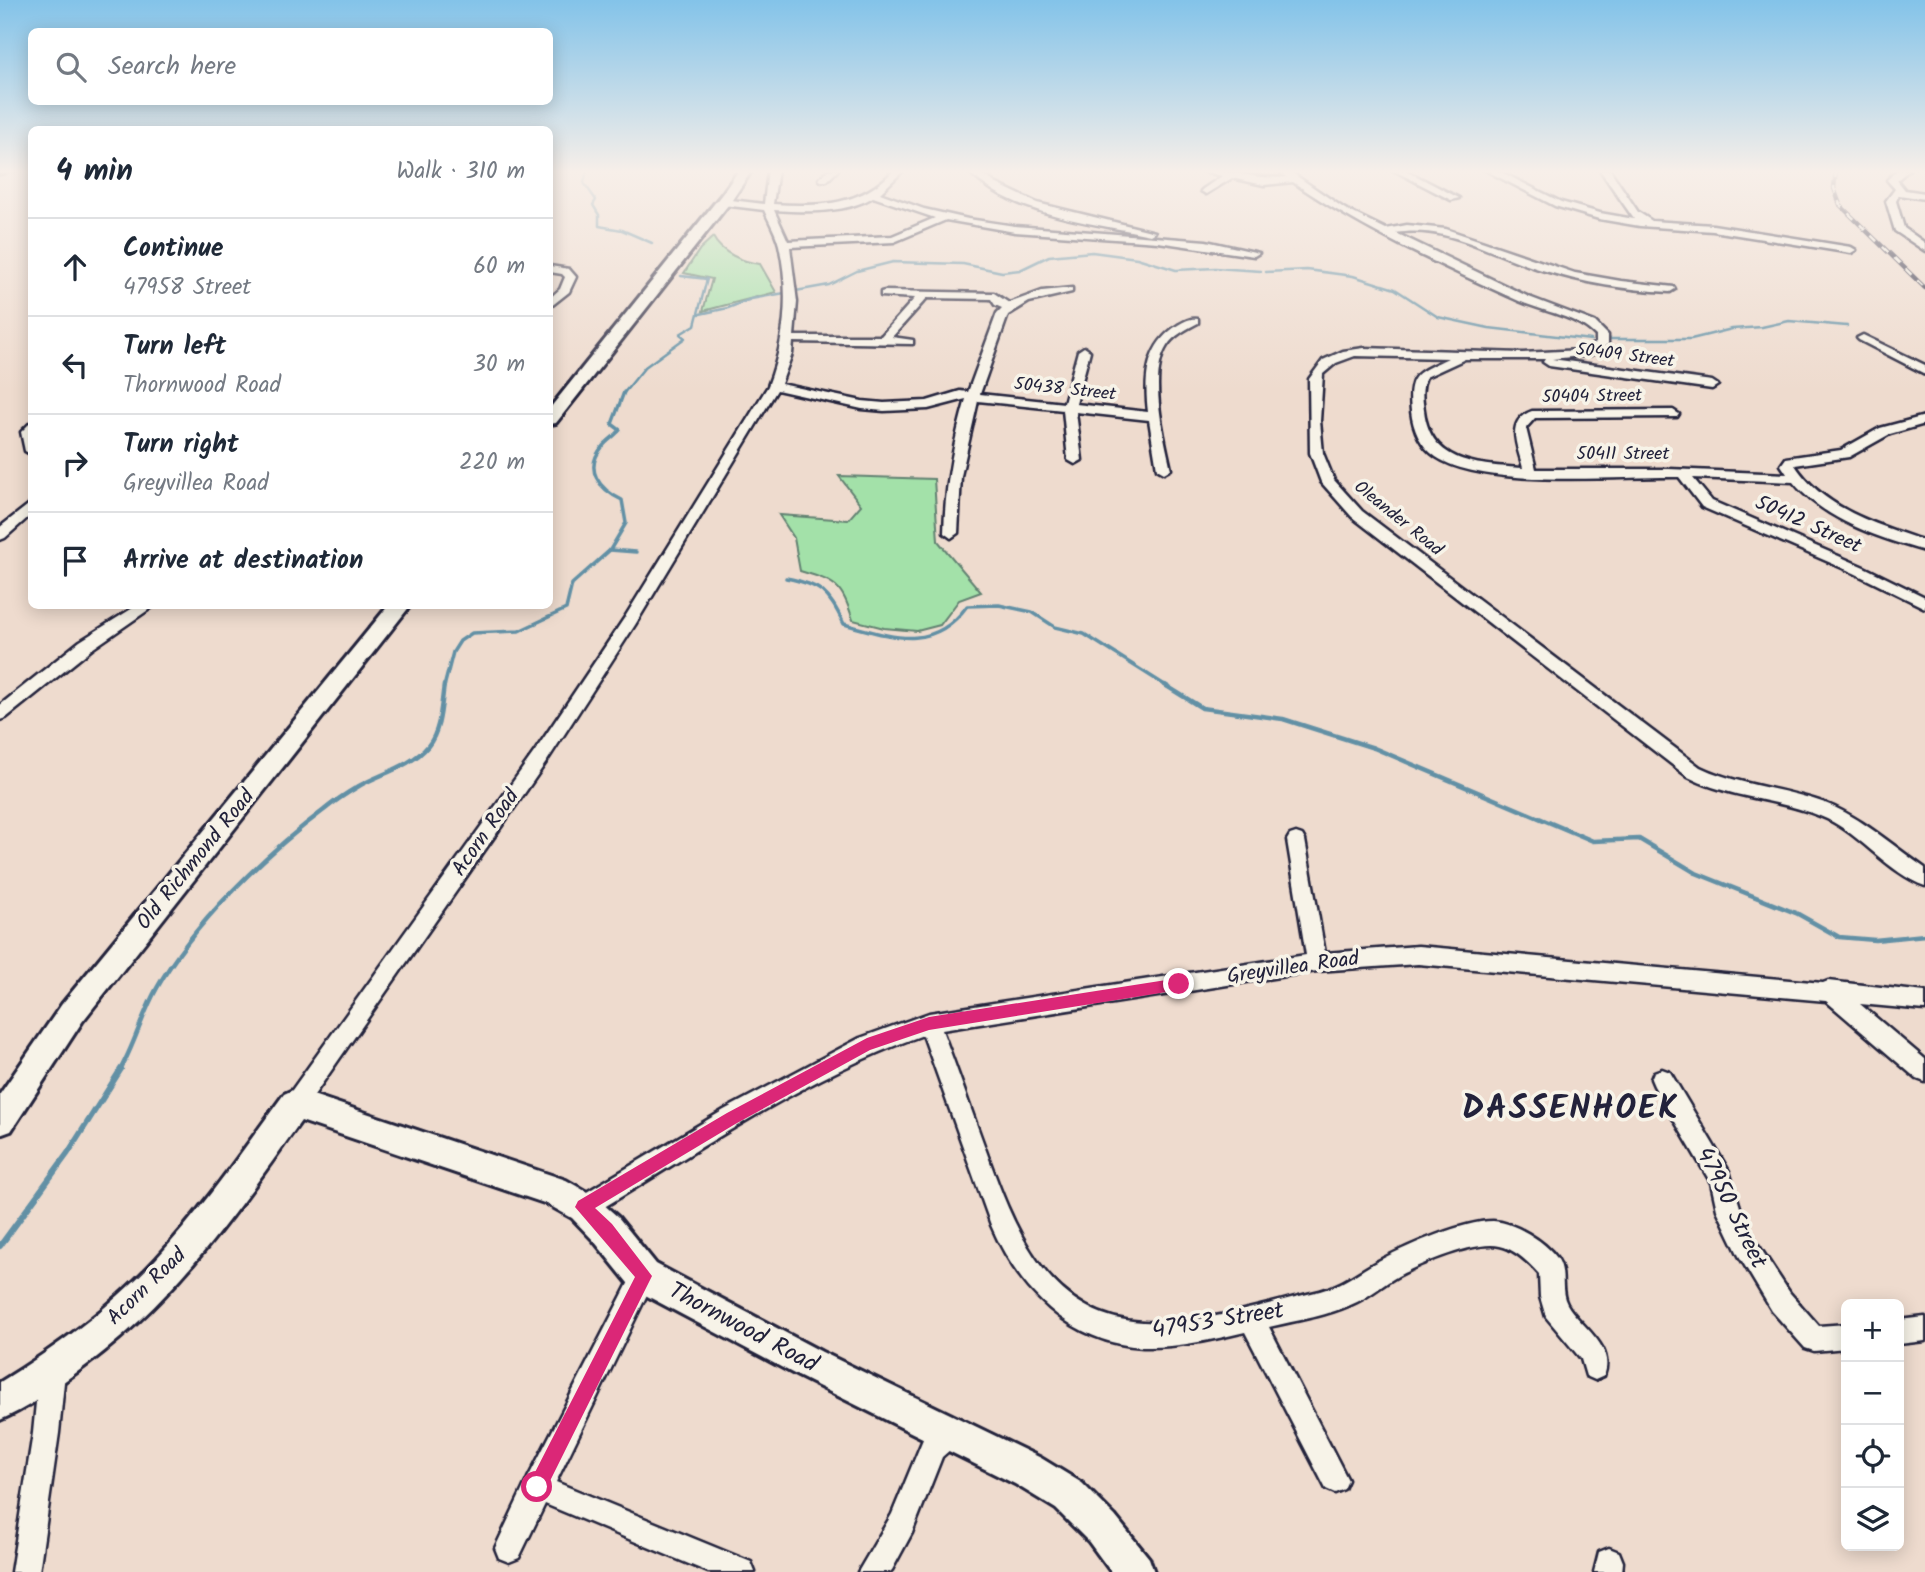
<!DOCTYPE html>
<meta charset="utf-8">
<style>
body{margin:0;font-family:Kalam,sans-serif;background:#f6f6f7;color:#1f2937}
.controls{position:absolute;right:21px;bottom:21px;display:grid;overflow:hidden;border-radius:10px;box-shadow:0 4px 18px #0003}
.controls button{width:63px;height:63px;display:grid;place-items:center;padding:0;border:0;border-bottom:2px solid #e0e1e3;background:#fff;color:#1f2937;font:35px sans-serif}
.stop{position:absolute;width:21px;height:21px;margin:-16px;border:5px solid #db2777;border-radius:50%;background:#fff}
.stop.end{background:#db2777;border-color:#fff;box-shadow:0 2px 7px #0008}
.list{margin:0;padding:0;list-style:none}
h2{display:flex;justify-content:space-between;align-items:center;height:91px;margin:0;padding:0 28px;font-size:30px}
h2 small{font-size:23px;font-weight:400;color:#747a83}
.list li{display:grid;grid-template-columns:46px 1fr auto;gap:21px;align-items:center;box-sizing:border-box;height:98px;padding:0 28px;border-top:2px solid #e0e1e3}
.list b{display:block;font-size:26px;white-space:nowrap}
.list p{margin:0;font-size:23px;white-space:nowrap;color:#747a83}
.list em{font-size:23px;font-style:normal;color:#747a83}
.icon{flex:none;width:38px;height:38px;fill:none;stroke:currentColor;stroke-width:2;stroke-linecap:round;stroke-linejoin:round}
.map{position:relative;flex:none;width:1925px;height:1572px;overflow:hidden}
.search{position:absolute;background:#fff;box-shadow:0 4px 18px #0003;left:28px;top:28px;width:525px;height:77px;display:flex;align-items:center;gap:18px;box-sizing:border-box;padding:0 24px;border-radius:10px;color:#747a83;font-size:26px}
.panel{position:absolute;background:#fff;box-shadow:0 4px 18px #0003;left:28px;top:126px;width:525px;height:483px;border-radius:10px}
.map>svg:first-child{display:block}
.green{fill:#a3e1a9;stroke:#628272;stroke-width:2}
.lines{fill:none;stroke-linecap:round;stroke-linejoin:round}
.stream-far3{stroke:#6290a5;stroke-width:2.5}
.stream-far2{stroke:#6290a5;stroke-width:3.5}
.stream-far1{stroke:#6290a5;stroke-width:4.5}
.stream{stroke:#6290a5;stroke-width:6}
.street-casing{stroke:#22223b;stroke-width:5}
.secondary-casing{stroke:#22223b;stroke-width:6}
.street{fill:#f7f3e8;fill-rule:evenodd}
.secondary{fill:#f7f3e8;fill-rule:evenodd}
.rail-casing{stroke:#22223b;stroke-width:4.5}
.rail{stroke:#f7f3e8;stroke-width:2.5;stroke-dasharray:8;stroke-linecap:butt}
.route{fill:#db2777}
.labels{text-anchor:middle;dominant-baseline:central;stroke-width:7;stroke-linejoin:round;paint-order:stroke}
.far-street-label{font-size:18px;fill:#22223b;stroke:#f7f3e8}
.street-label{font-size:21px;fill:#22223b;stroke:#f7f3e8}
.near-street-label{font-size:24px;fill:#22223b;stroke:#f7f3e8}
.near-district-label{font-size:33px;font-weight:bold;letter-spacing:2px;fill:#22223b;stroke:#f7f3e8}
</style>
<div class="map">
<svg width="1925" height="1572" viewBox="0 0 1925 1572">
<rect width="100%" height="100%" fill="#eedbce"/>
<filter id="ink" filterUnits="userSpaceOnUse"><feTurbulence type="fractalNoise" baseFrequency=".0143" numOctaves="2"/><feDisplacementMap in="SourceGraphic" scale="14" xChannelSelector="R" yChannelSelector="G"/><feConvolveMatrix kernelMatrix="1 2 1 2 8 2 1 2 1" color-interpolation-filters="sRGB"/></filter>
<g filter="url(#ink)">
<g class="green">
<path d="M713 237C721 253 743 262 760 264L776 292 703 311 712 279 684 273 700 249Z"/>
<path d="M839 476 934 479 938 541 981 592 959 600 940 625 917 631 884 628 853 620C841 583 836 582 800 571L794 538 779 515 848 520 861 505Z"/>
</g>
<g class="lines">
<g class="stream-far3">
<polyline points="587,170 584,183 596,200 593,205 599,215 599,226 622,230 652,243"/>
<polyline points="1266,272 1307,270 1353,276 1395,289 1438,317 1489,328 1591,340"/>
<polyline points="700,314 728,308 751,299 829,285 857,271 893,262 963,264 1002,272 1020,270 1049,256 1092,252 1137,258 1176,270 1215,268 1261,271"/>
<polyline points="1609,339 1691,339 1732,329 1762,327 1789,321 1847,326"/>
<polyline points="623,394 645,367 685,338 680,334 695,325 707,279 681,276"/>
</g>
<g class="stream-far2">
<polyline points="610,550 636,552"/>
<path d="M786 578C822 585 828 592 844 624 892 637 933 653 967 606L999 605 1032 612 1055 627 1084 634 1168 687"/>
<path d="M444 687 453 652 460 641 472 633 519 631 566 609 572 584 610 550 626 523 622 500C599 489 583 469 603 446 608 440 615 436 620 430L612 424 624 392"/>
</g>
<g class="stream-far1">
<polyline points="1165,685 1202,708 1283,719 1374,748 1593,841 1639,839 1696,873 1798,914 1839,937 1875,940 1925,935"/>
<path d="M120 1070C135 1044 142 1014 157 988 192 925 266 853 324 810 335 801 347 793 359 786 380 774 412 766 428 746 441 730 441 705 444 685"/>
</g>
<polyline class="stream" points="0,1246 68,1153 121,1069"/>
<g class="street-casing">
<g id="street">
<polygon points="0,170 15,170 0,174"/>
<path d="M768 170H778L773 204C819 207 862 206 894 170H904L880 193 924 209 968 219 1015 226 1206 241 1259 253 1254 256 1158 242 1015 232 946 220 894 242 790 247 797 302 794 336H881L915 298 881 296V292L885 291 994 293 1009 303 1042 291 1072 288V292L1029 302 1008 315 980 394 1064 403 1078 351 1084 347 1090 351 1076 404 1148 412C1144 378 1146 345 1178 325 1185 321 1190 318 1198 319V323C1187 329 1174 335 1167 346 1148 375 1164 437 1171 469L1164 473 1157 469 1149 420 1076 412 1082 460 1075 464 1068 460 1063 410 978 401 961 476 958 533 951 538 944 533C945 487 953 444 966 399L928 409 884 411 862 409 777 390 635 625 547 761 303 1111 295 1115 287 1111 284 1104 287 1097 535 751 625 617 768 386C785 341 790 293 779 245 776 233 769 221 764 210L723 205 718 202 723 199 764 204ZM873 197 935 218 892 236 788 241 774 210C806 212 845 214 873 197ZM927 298 991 299 995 305 1002 308 997 313 968 392 960 391 927 401 884 403 862 401 781 384 792 354 793 342 913 344V340L892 337Z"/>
<polygon points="828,170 838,170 827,181 821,181 819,179"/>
<path d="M967 170H978L995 183 1037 203 1155 232 1150 235C1089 222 1013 216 967 170Z"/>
<path d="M1200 170C1229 169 1256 180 1286 177L1277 170H1288L1345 209 1386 229 1407 225 1446 229 1575 273 1621 281 1674 287 1675 289 1670 292C1626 290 1584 283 1542 270 1494 256 1447 224 1396 233L1529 297 1595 322 1608 335V344L1591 355 1552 359 1712 381 1718 385 1712 389 1549 366 1543 362 1545 359H1465L1426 377C1421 388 1422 398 1424 410 1430 464 1479 465 1523 468 1518 447 1504 421 1532 411L1673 410 1679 414 1677 417 1535 418 1526 428 1536 469H1669L1787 474 1781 465 1786 458 1841 450 1880 428 1925 416V424L1890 434 1849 457 1795 465C1825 510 1876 524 1925 541V551C1879 538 1824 520 1793 482L1693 478 1712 501 1864 567 1925 597V608L1854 573 1702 507 1679 477C1619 476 1484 489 1436 457 1420 446 1413 429 1411 411 1407 373 1417 373 1448 358L1355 356 1336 363 1323 374 1320 421 1323 453 1334 480 1362 511 1700 767C1740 786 1784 788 1825 803 1861 817 1893 846 1925 868V886C1890 874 1861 835 1827 819 1782 799 1732 799 1688 777L1352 517 1321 482 1310 453 1309 379 1323 360 1343 351 1364 348 1522 353 1581 350 1596 343V336C1577 316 1544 312 1519 301 1442 266 1362 230 1293 182L1264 185 1232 178 1206 194 1201 191 1203 189 1222 176Z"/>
<polygon points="1393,170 1405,170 1459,198 1451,200"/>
<polygon points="1485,170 1497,170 1561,202 1600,213 1634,219 1600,170 1610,170 1638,212 1652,221 1713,225 1851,247 1856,250 1851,253 1713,231 1640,226 1599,219 1555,206"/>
<polygon points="1897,170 1909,170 1897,180 1905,190 1925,193 1925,199 1899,195 1896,201 1904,228 1925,243 1925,251 1895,231 1886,201 1895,189 1887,180"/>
<polygon points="550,266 569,269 576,277 569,292 550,307 550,298 560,289 565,277 562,274 550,272"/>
<polygon points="1863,335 1925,365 1925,374 1859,340 1857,338"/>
<polygon points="32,421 32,455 25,451 21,432"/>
<polygon points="32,502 32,514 5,538 0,540 0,527"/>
<polygon points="136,606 154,606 92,649 6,718 0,720 0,705 80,641"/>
<path d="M1296 833 1302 835 1305 840 1325 953 1418 946 1823 983 1828 981 1925 992V1010L1860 1004 1925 1059V1082L1917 1079 1826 1001 1418 964 1317 971 942 1030C957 1069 970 1107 984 1145 1012 1223 1045 1317 1143 1322 1202 1325 1263 1304 1320 1291 1344 1285 1360 1270 1382 1259 1409 1245 1463 1221 1493 1221 1514 1222 1545 1241 1557 1258 1567 1272 1559 1290 1567 1304 1580 1327 1616 1345 1604 1376L1595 1380 1586 1376 1581 1359 1546 1317 1540 1297 1539 1274C1529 1263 1515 1249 1500 1246 1476 1240 1420 1264 1398 1276 1383 1284 1372 1295 1357 1302 1329 1316 1298 1320 1269 1327L1348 1480 1344 1489 1335 1493 1326 1489 1245 1332C1212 1340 1177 1348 1143 1347 1070 1343 1018 1289 991 1225L923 1035C805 1077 698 1151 591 1215L583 1219 575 1215 571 1207 575 1199 724 1110 860 1038 929 1013 1306 955 1287 840 1290 835Z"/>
<polygon points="1662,1069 1670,1072 1729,1171 1740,1207 1755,1240 1790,1293 1819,1326 1846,1324 1846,1348 1814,1351 1805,1348 1772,1311 1739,1256 1717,1210 1711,1183 1654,1086 1651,1079 1654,1072"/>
<polygon points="644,1264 652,1268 656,1276 556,1482 751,1562 755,1572 708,1572 545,1504 519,1558 509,1562 499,1558 495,1548 528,1478 636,1268"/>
<polygon points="1925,1317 1925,1341 1899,1344 1899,1320"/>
<polygon points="52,1359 61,1363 65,1372 59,1433 39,1572 11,1572 33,1433 39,1372 43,1363"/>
<polygon points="950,1420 959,1424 963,1433 959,1442 942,1457 912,1533 892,1570 890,1572 858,1572 892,1514 923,1439"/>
<polygon points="1609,1548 1619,1552 1623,1562 1622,1572 1594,1572 1599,1552"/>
</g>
</g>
<g class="secondary-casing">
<g id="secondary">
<polygon points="739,170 752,170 732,200 556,423 550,424 550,408 722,194"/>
<polygon points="388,606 410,606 82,1022 11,1131 0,1135 0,1094 62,1004"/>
<path d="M295 1089 566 1180 594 1196 618 1217 656 1264 822 1352 1041 1458 1082 1483 1115 1516 1149 1558 1154 1572H1111L1089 1542 1056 1509 1015 1484 798 1376 632 1288 594 1241 572 1218 547 1204 301 1121C231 1219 173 1304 73 1375 50 1392 26 1409 0 1420V1382C56 1348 111 1307 156 1259 203 1208 243 1150 284 1094Z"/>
</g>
</g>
<use href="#street" class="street"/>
<use href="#secondary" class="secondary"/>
<g class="rail-casing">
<polyline id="rail" points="1836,170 1834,188 1840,205 1925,288"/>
</g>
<use href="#rail" class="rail"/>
</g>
</g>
<linearGradient id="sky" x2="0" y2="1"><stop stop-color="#83c3e9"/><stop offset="0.44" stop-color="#f7efe9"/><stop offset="1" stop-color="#f7efe9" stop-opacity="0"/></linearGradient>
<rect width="1925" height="390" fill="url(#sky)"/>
<polygon class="route" points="1179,978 1186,984 1179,990 929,1030 870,1050 737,1123 595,1208 612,1224 652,1276 544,1493 537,1495 531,1493 529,1487 531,1480 635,1277 575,1207 578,1201 727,1113 867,1038 929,1017"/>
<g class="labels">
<g class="far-street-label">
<text transform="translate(1625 356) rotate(7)">50409 Street</text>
<text transform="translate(1065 390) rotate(6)">50438 Street</text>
<text transform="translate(1592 397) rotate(-1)">50404 Street</text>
<text x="1623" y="454">50411 Street</text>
<text transform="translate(1398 519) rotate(39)">Oleander Road</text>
</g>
<g class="street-label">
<text transform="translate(1808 525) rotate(24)">50412 Street</text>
<text transform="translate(486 833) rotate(-55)">Acorn Road</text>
<text transform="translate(196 860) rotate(-51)">Old Richmond Road</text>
<text transform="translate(1293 968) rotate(-8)">Greyvillea Road</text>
<text transform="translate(147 1287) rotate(-44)">Acorn Road</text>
</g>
<g class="near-street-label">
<text transform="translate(1731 1208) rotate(64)">47950 Street</text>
<text transform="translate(1218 1321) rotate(-9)">47953 Street</text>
<text transform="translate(743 1328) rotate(28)">Thornwood Road</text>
</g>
<g class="near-district-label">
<text x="1571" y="1109">DASSENHOEK</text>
</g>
</g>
</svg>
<div class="controls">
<button>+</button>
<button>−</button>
<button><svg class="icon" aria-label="locate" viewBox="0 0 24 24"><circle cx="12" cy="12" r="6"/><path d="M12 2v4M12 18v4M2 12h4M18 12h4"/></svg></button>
<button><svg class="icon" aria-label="layers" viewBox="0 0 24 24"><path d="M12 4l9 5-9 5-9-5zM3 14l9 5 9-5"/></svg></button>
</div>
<div class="stop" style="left:537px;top:1487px"></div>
<div class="stop end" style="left:1179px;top:984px"></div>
<div class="search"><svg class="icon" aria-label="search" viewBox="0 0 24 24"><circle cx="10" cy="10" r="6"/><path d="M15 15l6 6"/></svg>Search here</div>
<section class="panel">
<h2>4 min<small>Walk · 310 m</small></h2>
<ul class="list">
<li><svg class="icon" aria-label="ahead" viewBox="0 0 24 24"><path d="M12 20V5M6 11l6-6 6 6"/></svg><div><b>Continue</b><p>47958 Street</p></div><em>60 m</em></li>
<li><svg class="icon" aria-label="left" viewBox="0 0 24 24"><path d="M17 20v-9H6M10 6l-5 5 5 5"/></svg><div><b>Turn left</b><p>Thornwood Road</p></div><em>30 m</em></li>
<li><svg class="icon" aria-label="right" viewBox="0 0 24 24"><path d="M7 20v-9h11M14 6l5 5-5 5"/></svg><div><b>Turn right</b><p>Greyvillea Road</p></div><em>220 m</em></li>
<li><svg class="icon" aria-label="arrive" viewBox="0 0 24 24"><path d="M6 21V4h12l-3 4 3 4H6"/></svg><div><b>Arrive at destination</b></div></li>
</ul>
</section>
</div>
